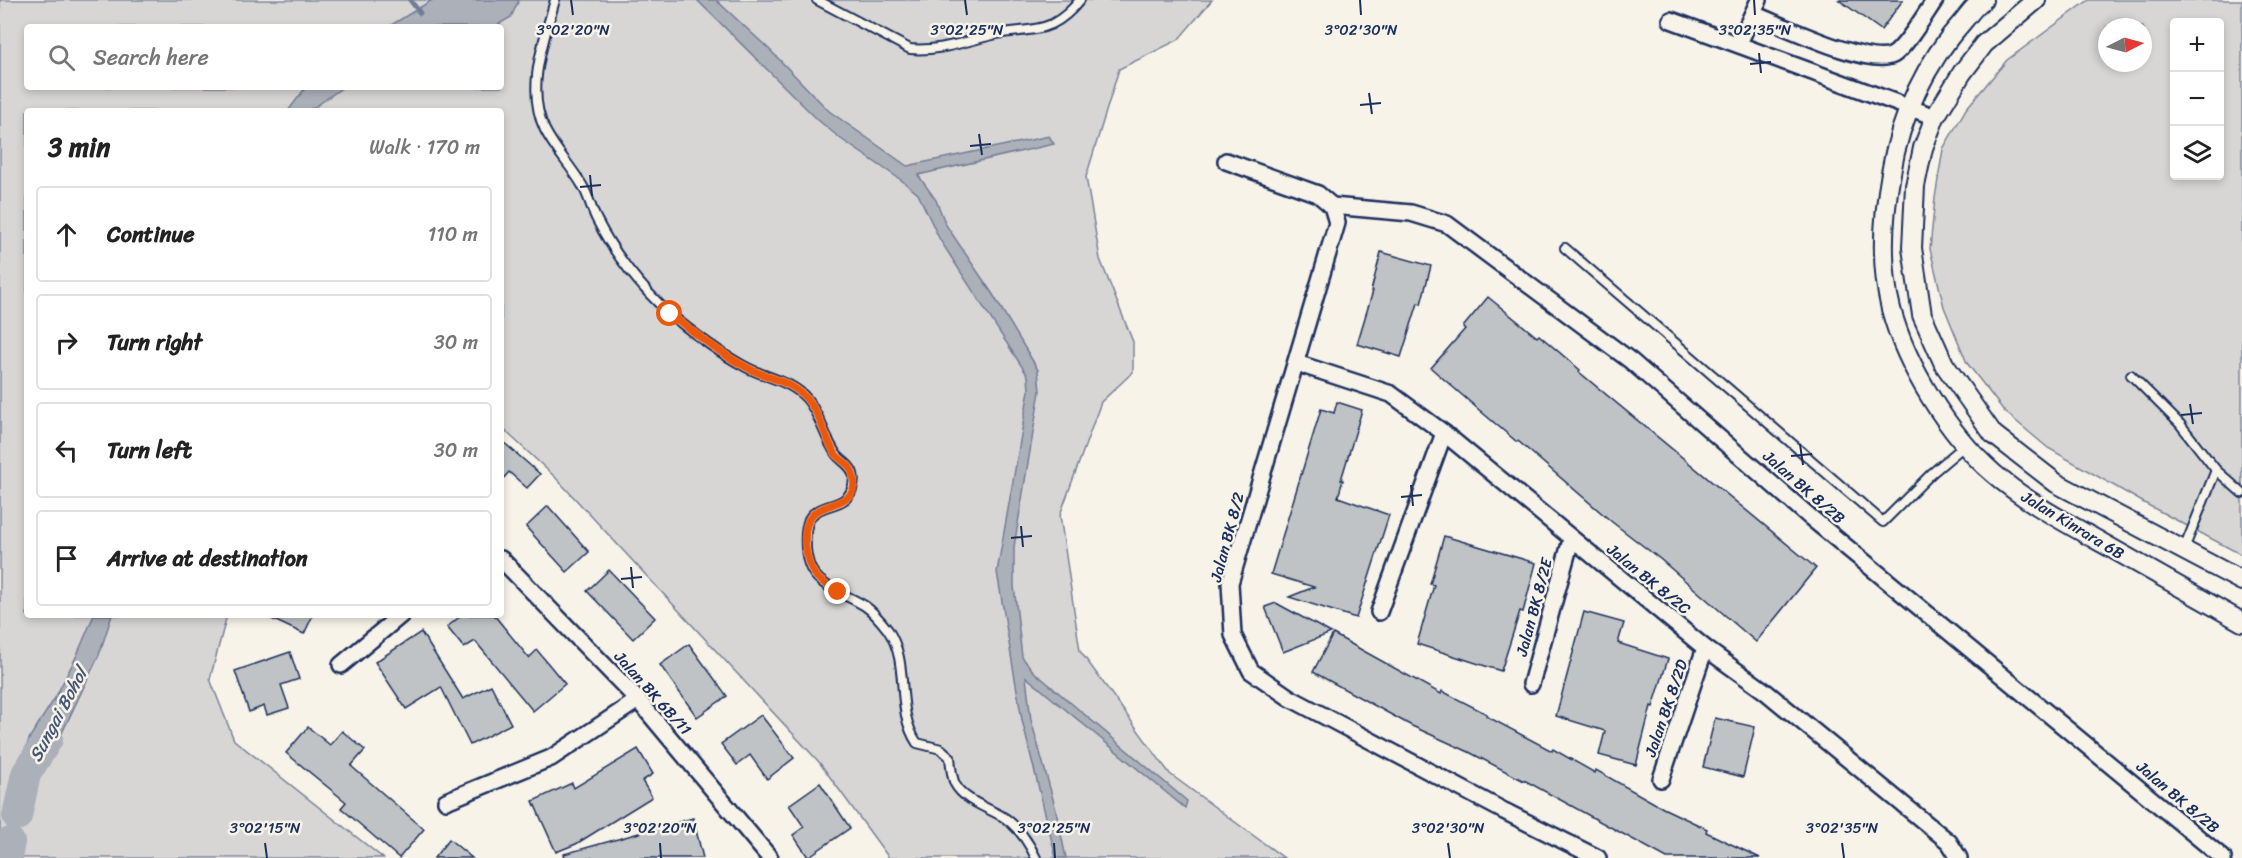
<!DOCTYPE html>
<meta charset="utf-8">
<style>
body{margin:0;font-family:Sriracha,sans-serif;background:#f6f6f6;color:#222}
.controls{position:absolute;right:18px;top:18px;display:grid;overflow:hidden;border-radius:6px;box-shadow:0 3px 9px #0003}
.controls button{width:54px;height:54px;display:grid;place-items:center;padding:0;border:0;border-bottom:2px solid #e0e0e0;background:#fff;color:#222;font:30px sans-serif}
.compass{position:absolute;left:2098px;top:18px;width:54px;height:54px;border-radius:50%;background:#fff;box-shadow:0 3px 9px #0003;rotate:84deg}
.stop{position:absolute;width:18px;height:18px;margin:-14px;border:4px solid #ea580c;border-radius:50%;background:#fff}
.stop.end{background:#ea580c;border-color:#fff;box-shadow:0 2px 6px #0008}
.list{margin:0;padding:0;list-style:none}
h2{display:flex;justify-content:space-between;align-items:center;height:78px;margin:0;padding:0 24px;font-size:26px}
h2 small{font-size:20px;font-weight:400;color:#767676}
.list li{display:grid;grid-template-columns:39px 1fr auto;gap:18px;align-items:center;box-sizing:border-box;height:96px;margin:0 12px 12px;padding:0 12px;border:2px solid #e0e0e0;border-radius:6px}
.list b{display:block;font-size:22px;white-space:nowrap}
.list em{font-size:20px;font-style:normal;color:#767676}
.icon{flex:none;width:33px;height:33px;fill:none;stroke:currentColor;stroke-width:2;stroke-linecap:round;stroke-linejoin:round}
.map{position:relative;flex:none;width:2242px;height:858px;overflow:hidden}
.search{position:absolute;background:#fff;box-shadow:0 3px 9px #0003;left:24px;top:24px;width:480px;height:66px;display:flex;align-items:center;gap:15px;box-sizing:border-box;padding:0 21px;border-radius:6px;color:#767676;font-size:22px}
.panel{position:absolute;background:#fff;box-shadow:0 3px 9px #0003;left:24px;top:108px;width:480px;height:510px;border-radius:6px}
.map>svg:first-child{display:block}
.green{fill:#d7d6d4;stroke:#798299;stroke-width:1.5;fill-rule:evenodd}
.water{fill:#acb0b9;stroke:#727c95;stroke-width:1.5}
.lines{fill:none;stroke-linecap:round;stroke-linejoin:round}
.stream{stroke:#727c95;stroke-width:5}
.river{stroke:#acb0b9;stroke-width:30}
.building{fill:#c0c3c5;stroke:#1b2f5e;stroke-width:1.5}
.service-casing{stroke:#1b2f5e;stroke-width:12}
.minor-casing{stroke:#1b2f5e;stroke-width:20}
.tertiary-casing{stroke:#1b2f5e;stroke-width:22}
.service{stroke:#f7f3e8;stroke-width:8}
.minor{stroke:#f7f3e8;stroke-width:15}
.tertiary{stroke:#f7f3e8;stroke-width:18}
.route{stroke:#ea580c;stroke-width:8}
.ticks{fill:none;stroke:#1b2f5e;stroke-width:2}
.labels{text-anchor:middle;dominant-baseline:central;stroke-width:5;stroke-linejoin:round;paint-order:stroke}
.street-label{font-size:16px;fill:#1b2f5e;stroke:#f7f3e8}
.water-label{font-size:18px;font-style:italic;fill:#465679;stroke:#f7f3e8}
.ticks-label{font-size:15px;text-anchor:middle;fill:#1b2f5e;stroke:#f7f3e8;stroke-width:5;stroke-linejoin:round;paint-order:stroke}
</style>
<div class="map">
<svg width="2242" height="858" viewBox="0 0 2242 858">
<rect width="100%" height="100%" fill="#f7f3e8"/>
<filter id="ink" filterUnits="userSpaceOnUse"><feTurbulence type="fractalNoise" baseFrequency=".0167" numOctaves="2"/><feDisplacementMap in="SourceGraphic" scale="12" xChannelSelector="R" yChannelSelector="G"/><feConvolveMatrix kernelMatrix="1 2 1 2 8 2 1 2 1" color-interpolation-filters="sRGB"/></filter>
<g filter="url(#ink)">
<g class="green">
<path d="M0 0H1212L1178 40 1119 69 1086 177 1100 259 1133 342V372L1101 402 1060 515 1080 651 1170 774 1284 858H889L819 762 555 477 501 427V111H27V615H227L210 679 234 740 383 858H0ZM27 27H501V87H27Z"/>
<path d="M2089 0H2242V555L2146 504 2048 448 2004 411 1967 363 1944 307 1930 249 1935 198 1943 149 1966 109 2007 60ZM2174 22H2220V176H2174ZM2107 27H2143V63H2107Z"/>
</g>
<g class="water">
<polygon points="432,0 519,0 511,17 494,27 388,27"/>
<polygon points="697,0 716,0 770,50 829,111 907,166 1049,136 1054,144 918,175 936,200 946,225 992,293 1031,358 1038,370 1040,391 1014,547 1014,586 1022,657 1033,671 1187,801 1185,808 1026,677 1031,720 1056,810 1066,858 1056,858 1022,720 997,572 1029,390 1028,376 940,240 918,194 901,180 841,139 818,120"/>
<polygon points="306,87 343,87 309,111 288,111"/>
<polygon points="94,615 112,615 99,655 50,758 32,780 18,769 30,737 55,698 77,655"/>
</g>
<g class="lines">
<polyline class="stream" points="410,0 420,13"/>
<g class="river">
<polyline points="17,816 26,774 48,739"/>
<polyline points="7,858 10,842"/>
</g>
</g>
<g class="building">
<polygon points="1839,0 1903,0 1881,30"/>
<polygon points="1381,252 1431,266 1421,304 1418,303 1401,357 1357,344 1373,291 1371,291"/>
<polygon points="1488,297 1537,337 1539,335 1580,370 1579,372 1816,568 1756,642 1660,559 1612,522 1518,441 1517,442 1478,409 1431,368 1465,329 1463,327"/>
<polygon points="1337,402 1362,410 1341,480 1343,480 1338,497 1389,515 1356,618 1289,597 1314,587 1271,574 1321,409 1334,413"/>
<polygon points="501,440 540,474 527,488 509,472 501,481"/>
<polygon points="548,506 589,552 567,572 526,527"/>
<polygon points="1444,536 1536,563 1523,612 1520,611 1501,671 1417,644 1434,585 1430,584"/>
<polygon points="609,570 655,618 633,639 587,591"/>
<polygon points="1276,603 1331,633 1283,652 1265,607"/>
<polygon points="1584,612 1624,623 1618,643 1668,659 1653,707 1651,706 1636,765 1599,755 1605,731 1556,716"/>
<polygon points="263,615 313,615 304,634"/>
<polygon points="462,615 494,615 529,658 537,650 565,684 533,711 475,641 464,648 447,627"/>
<polygon points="421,632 463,699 491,685 511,724 470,745 441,687 406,709 375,662"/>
<polygon points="1333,634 1441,694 1442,691 1487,714 1486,716 1552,751 1553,749 1595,773 1596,770 1663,808 1707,829 1706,832 1760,858 1667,858 1524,780 1524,781 1469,752 1412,726 1313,672"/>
<polygon points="689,644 727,696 697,717 660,665"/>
<polygon points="290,652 299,679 281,685 289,708 267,715 264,706 249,712 235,671"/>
<polygon points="761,715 794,758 767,779 750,755 737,765 721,744"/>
<polygon points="1715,718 1755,727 1743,777 1703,767"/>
<polygon points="308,727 330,745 342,731 365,750 351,766 424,829 399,858 341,808 346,802 286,753"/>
<polygon points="638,749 653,774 642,781 652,797 576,844 556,852 533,801 572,783 574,788"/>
<polygon points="820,783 850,828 808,857 793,835 804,827 789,805"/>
<polygon points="693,818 703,858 565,858 564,854"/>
<polygon points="449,839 472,858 434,858"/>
</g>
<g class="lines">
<g class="service-casing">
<g id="service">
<path d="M555 0C544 41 525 89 545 130 555 150 571 166 582 185 589 196 591 209 597 220 614 254 642 289 670 314 693 333 718 352 744 366 765 378 791 380 807 399 821 416 824 437 836 454 841 461 848 463 852 471 855 477 854 483 852 489 846 507 825 503 813 514 803 523 805 552 809 564 816 587 847 594 865 606 874 612 881 621 888 630 911 665 894 708 917 743L941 749 950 757C951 766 951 775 955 784 964 801 989 808 1005 818 1019 828 1029 843 1036 858"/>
<path d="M817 0 910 49C939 52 969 40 997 34 1015 30 1035 32 1052 24 1064 18 1072 10 1080 0"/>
<polyline points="1565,248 1883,522 1932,473 1964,446"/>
<polyline points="2131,375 2180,424 2216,470 2242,493"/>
<polyline points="2184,549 2216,470"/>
</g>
</g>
<g class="minor-casing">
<g id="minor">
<path d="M1753 14C1780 24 1869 68 1893 55 1905 48 1926 13 1935 0"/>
<polyline points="1671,20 1935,117"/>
<polyline points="1739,43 1759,0"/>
<polyline points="1226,161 1318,194 1332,206"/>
<polyline points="1332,206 1411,213 1447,224 1631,361 1810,517 2223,858"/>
<polyline points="1332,206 1337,223 1230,583 1233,635 1251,671 1290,698 1504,811 1598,858"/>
<polyline points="1296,363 1391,394 1444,433 1705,648 1766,692 1949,842 1959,858"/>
<polyline points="501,559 638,700 770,858"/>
<polyline points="1379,612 1444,433"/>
<polyline points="341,665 401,615"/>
<polyline points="1531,684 1571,540"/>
<polyline points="1661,779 1705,648"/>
<polyline points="446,801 551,758 638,700"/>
</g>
</g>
<g class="tertiary-casing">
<g id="tertiary">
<path d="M1983 0C1975 5 1970 13 1964 20 1926 62 1900 117 1891 173 1883 217 1880 265 1891 309 1906 366 1949 435 1993 473 2026 502 2065 522 2104 544 2150 570 2196 596 2242 622"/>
<polyline points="2036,0 1984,44 1962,73 1935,117 1923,148 1915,186 1912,248 1922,315 1944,364 1993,434 2056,483 2242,581"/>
</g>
</g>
<use href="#service" class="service"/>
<use href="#minor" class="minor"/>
<use href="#tertiary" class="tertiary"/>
</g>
</g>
<g class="lines" filter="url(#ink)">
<path class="route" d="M670 314C695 333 718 352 746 367 766 378 790 380 806 398 822 416 824 438 836 455 842 462 851 464 853 475 861 506 825 501 812 515 800 529 805 563 816 576 822 583 831 587 838 592"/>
</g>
<path class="ticks" d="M571 0 573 15M965 0 967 15M1360 0 1361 15M1754 0 1755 15M1759 53 1761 73M1750 64 1771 62M1369 93 1372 114M1360 105 1381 103M979 134 982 155M970 146 991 144M590 175 592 196M580 187 601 185M2190 404 2193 424M2181 415 2202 413M1800 444 1803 465M1791 456 1812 454M1411 485 1413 506M1401 497 1422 495M1021 526 1023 547M1011 538 1032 536M631 567 633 588M621 579 642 577M265 843 267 858M660 843 661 858M1054 843 1055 858M1448 843 1450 858M1842 843 1844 858"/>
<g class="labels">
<g class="street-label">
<text transform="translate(1804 487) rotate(41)">Jalan BK 8/2B</text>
<text transform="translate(2073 525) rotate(31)">Jalan Kinrara 6B</text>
<text transform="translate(1227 537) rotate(-75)">Jalan BK 8/2</text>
<text transform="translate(1649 579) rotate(39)">Jalan BK 8/2C</text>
<text transform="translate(1534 607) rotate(-75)">Jalan BK 8/2E</text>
<text transform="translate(653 693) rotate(48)">Jalan BK 6B/11</text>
<text transform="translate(1666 708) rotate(-71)">Jalan BK 8/2D</text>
<text transform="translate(2178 797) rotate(40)">Jalan BK 8/2B</text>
</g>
<g class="water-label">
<text transform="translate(58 715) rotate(-62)">Sungai Bohol</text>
</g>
</g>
<g class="ticks-label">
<text x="573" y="35">3°02'20"N</text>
<text x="967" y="35">3°02'25"N</text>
<text x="1361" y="35">3°02'30"N</text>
<text x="1755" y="35">3°02'35"N</text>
<text x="265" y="833">3°02'15"N</text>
<text x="660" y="833">3°02'20"N</text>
<text x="1054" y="833">3°02'25"N</text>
<text x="1448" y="833">3°02'30"N</text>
<text x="1842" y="833">3°02'35"N</text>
</g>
</svg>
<div class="controls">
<button>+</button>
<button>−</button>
<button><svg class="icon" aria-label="layers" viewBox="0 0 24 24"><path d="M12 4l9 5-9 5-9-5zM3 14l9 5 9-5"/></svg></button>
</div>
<svg class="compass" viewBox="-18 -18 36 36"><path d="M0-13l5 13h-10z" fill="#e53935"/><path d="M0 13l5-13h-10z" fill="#767676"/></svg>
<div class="stop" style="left:670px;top:314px"></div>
<div class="stop end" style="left:838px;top:592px"></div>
<div class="search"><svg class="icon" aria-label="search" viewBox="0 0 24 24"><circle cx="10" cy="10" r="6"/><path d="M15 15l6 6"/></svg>Search here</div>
<section class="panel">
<h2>3 min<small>Walk · 170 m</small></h2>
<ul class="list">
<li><svg class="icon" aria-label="ahead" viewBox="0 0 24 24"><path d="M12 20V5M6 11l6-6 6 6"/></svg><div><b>Continue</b></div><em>110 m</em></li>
<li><svg class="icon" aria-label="right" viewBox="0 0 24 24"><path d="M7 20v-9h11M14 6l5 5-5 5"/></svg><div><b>Turn right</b></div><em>30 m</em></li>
<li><svg class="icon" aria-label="left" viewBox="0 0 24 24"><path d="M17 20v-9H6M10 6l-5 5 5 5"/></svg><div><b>Turn left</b></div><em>30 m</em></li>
<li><svg class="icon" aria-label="arrive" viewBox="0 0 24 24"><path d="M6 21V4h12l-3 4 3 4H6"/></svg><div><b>Arrive at destination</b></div></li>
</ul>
</section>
</div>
